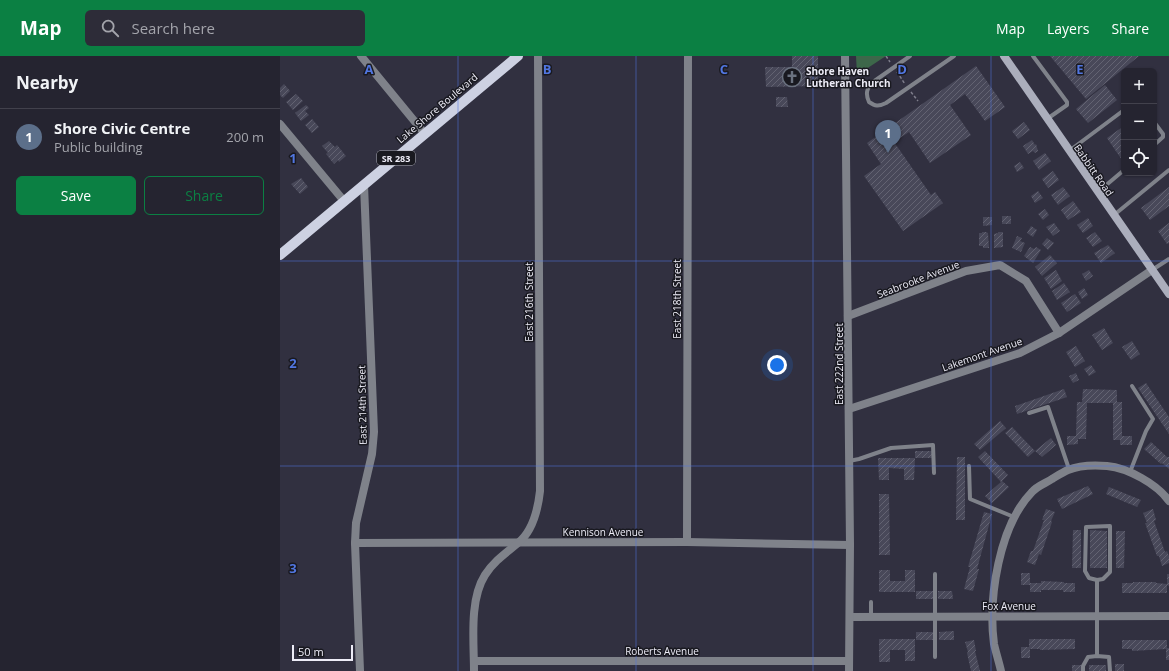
<!DOCTYPE html>
<meta charset="utf-8">
<style>
body{margin:0;font-family:"Open Sans",sans-serif;background:#2d2c38;color:#f1f3f6}
.controls{position:absolute;right:12px;top:12px;display:grid;overflow:hidden;border-radius:6px;box-shadow:0 1px 3px #0004}
.controls button{width:36px;height:36px;display:grid;place-items:center;padding:0;border:0;border-bottom:1px solid #42414c;background:#252430;color:#f1f3f6;font:20px sans-serif}
.scale{position:absolute;left:12px;bottom:10px;width:61px;box-sizing:border-box;padding-left:4px;border:2px solid #edecf7;border-top:0;font-size:11px;line-height:14px;white-space:nowrap;color:#edecf7;-webkit-text-stroke:3px #191920;paint-order:stroke}
.you{position:absolute;left:497px;top:309px;width:14px;height:14px;margin:-10px;border:3px solid #fff;border-radius:50%;background:#1a73e8;box-shadow:0 0 0 6px #1a73e833}
.badge{display:grid;place-items:center;width:26px;height:26px;border-radius:50%;background:#0b8043;color:#fff;font-size:13px;font-weight:700}
.pin{position:absolute;translate:-50% -33px;filter:drop-shadow(0 1px 2px #0008)}
.pin::after{content:'';position:absolute;top:21px;width:14px;height:12px;background:inherit;clip-path:polygon(0 0,100% 0,50% 100%)}
.list{margin:0;padding:0;list-style:none}
h2{display:flex;justify-content:space-between;align-items:center;height:52px;margin:0;padding:0 16px;font-size:17px}
h2 small{font-size:13px;font-weight:400;color:#a3a4ab}
.list li{display:grid;grid-template-columns:26px 1fr auto;gap:12px;align-items:center;box-sizing:border-box;height:56px;padding:0 16px;border-top:1px solid #42414c}
.list b{display:block;font-size:15px;white-space:nowrap}
.list p{margin:0;font-size:13px;white-space:nowrap;color:#a3a4ab}
.list em{font-size:13px;font-style:normal;color:#a3a4ab}
.actions{display:flex;gap:8px;padding:12px 16px}
.actions a{flex:1;padding:9px 0;border:1px solid #0b8043;border-radius:6px;text-align:center;font-size:14px;color:#0b8043}
.actions .main{background:#0b8043;color:#fff}
.icon{flex:none;width:22px;height:22px;fill:none;stroke:currentColor;stroke-width:2;stroke-linecap:round;stroke-linejoin:round}
.map{position:relative;flex:none;width:889px;height:615px;overflow:hidden}
header{display:flex;align-items:center;gap:24px;box-sizing:border-box;height:56px;padding:0 20px;background:#0b8043;color:#fff}
header strong{font-size:19px}
nav{display:flex;gap:22px;margin-inline-start:auto;font-size:14px}
.search{width:280px;height:36px;background:#2d2c38;display:flex;align-items:center;gap:10px;box-sizing:border-box;padding:0 14px;border-radius:6px;color:#a3a4ab;font-size:15px}
main{display:flex}
aside{flex:1;background:#252430}
.map>svg:first-child{display:block}
.park{fill:#3d674a}
.building{fill:url(#building-hatch)}
.lines{fill:none;stroke-linecap:round;stroke-linejoin:round}
.path{stroke:#7f7e8c;stroke-width:1.5;stroke-dasharray:3 2;stroke-linecap:butt}
.service{stroke:#7f828a;stroke-width:4}
.minor{stroke:#7f828a;stroke-width:8}
.tertiary{stroke:#7f828a;stroke-width:8}
.secondary{stroke:#abaebc;stroke-width:8}
.primary{stroke:#cdd1e2;stroke-width:10}
.grid{fill:none;stroke:#5176e0;stroke-width:1;stroke-opacity:0.55}
.labels{text-anchor:middle;dominant-baseline:central;stroke-width:3;stroke-linejoin:round;paint-order:stroke}
.shield{fill:#191920;stroke:#adadb6;stroke-width:1}
.shield-label{font-size:9px;font-weight:bold;fill:#edecf7}
.poi-label{font-size:10px;font-weight:bold;fill:#edecf7;stroke:#191920;text-anchor:start}
.street-label{font-size:10px;fill:#edecf7;stroke:#191920}
.grid-label{font-size:13px;text-anchor:middle;font-weight:bold;fill:#5176e0;stroke:#191920;stroke-width:3;stroke-linejoin:round;paint-order:stroke}
</style>
<header>
<strong>Map</strong>
<div class="search"><svg class="icon" aria-label="search" viewBox="0 0 24 24"><circle cx="10" cy="10" r="6"/><path d="M15 15l6 6"/></svg>Search here</div>
<nav><a>Map</a><a>Layers</a><a>Share</a></nav>
</header>
<main>
<aside>
<h2>Nearby<small></small></h2>
<ul class="list">
<li><span class="badge" style="background:#5c6f8a">1</span><div><b>Shore Civic Centre</b><p>Public building</p></div><em>200 m</em></li>
</ul>
<div class="actions"><a class="main">Save</a><a>Share</a></div>
</aside>
<div class="map">
<svg width="889" height="615" viewBox="0 0 889 615">
<defs>
<pattern id="building-hatch" width="6" height="6" patternUnits="userSpaceOnUse"><rect width="6" height="6" fill="#484859"/><path d="M-1 1l2-2M0 6l6-6M5 7l2-2" fill="none" stroke="#636372"/></pattern>
</defs>
<rect width="100%" height="100%" fill="#313040"/>
<polygon class="park" points="576,0 606,0 577,19"/>
<g class="building">
<polygon points="512,0 538,0 538,30 486,31 485,11 512,11"/>
<polygon points="770,0 859,0 806,43"/>
<polygon points="696,10 725,51 705,65 685,38 670,49 691,79 650,107 629,76 614,86 651,139 655,136 663,147 623,175 584,120 601,108 587,87"/>
<polygon points="4,28 10,35 3,42 0,39 0,32"/>
<polygon points="825,29 837,44 808,67 796,53"/>
<polygon points="16,38 23,45 13,54 6,46"/>
<polygon points="496,41 507,41 508,51 496,51"/>
<polygon points="26,49 29,52 25,55 29,59 21,65 15,57"/>
<polygon points="32,63 39,71 32,77 25,69"/>
<polygon points="744,66 750,74 738,83 732,75"/>
<polygon points="844,70 844,107 827,82"/>
<polygon points="752,84 755,89 756,88 758,95 755,97 753,95 748,98 743,90"/>
<polygon points="49,85 55,91 57,89 66,100 59,106 58,104 54,108 46,98 48,97 42,90"/>
<polygon points="765,97 771,105 759,114 753,105"/>
<polygon points="740,106 744,112 737,116 734,110"/>
<polygon points="773,115 779,124 768,132 762,123"/>
<polygon points="21,122 28,131 20,138 11,128"/>
<polygon points="783,131 790,140 778,149 771,139"/>
<polygon points="889,131 889,150 870,164 861,152"/>
<polygon points="758,135 763,142 755,147 751,140"/>
<polygon points="793,145 801,156 788,164 781,154"/>
<polygon points="765,153 769,159 763,164 758,158"/>
<rect x="722" y="160" width="9" height="8"/>
<polygon points="703,161 712,161 712,169 703,170"/>
<polygon points="808,162 813,170 803,177 797,169"/>
<polygon points="774,167 780,175 773,180 766,171"/>
<polygon points="889,167 889,187 887,188 878,175"/>
<polygon points="751,170 757,174 753,181 747,177"/>
<polygon points="702,176 706,176 708,177 709,192 703,192 703,190 699,190 699,177 702,177"/>
<polygon points="718,176 723,176 723,191 714,192 714,178 718,177"/>
<polygon points="815,176 822,185 813,191 806,182"/>
<polygon points="737,180 742,182 740,185 745,187 741,196 732,192"/>
<polygon points="767,182 774,187 768,194 762,188"/>
<polygon points="828,189 835,197 821,207 814,197"/>
<polygon points="750,191 754,193 756,191 761,194 753,207 744,200"/>
<polygon points="770,199 777,207 762,220 755,211"/>
<polygon points="776,214 782,225 771,233 764,222"/>
<polygon points="809,214 813,220 806,225 802,218"/>
<polygon points="784,227 790,236 777,244 772,235"/>
<polygon points="804,232 808,239 802,243 798,236"/>
<polygon points="795,238 801,247 787,256 781,247"/>
<polygon points="824,272 833,287 822,294 812,279"/>
<polygon points="852,285 860,298 851,304 842,291"/>
<polygon points="796,290 805,305 795,311 786,296"/>
<polygon points="811,309 816,316 809,320 804,313"/>
<polygon points="796,317 799,324 793,327 789,320"/>
<polygon points="866,327 889,361 889,378 858,332"/>
<polygon points="784,333 787,341 737,358 735,350"/>
<polygon points="803,333 837,334 837,346 842,346 842,380 852,380 852,389 840,389 840,384 833,384 833,347 807,347 806,383 798,383 798,388 787,389 787,380 796,380 797,346 802,346"/>
<polygon points="720,365 726,372 700,394 694,388"/>
<polygon points="732,371 755,395 748,401 725,377"/>
<polygon points="771,382 776,389 762,401 755,395"/>
<polygon points="871,386 887,401 889,401 889,413 882,407 881,408 864,393"/>
<rect x="635" y="395" width="17" height="7"/>
<polygon points="705,395 728,419 722,425 729,431 712,447 705,440 721,426 698,401"/>
<polygon points="677,401 685,401 685,464 676,464"/>
<polygon points="598,402 635,402 634,424 624,424 624,413 609,412 609,424 599,424"/>
<polygon points="808,430 813,438 782,453 777,443"/>
<polygon points="829,431 861,444 857,451 826,438"/>
<polygon points="599,438 609,438 610,499 599,499"/>
<polygon points="766,453 775,456 771,465 772,466 761,499 759,498 755,509 747,506 751,495 753,495 764,464 762,464"/>
<polygon points="873,453 876,464 874,465 885,496 887,495 889,500 889,507 882,510 879,500 877,500 865,467 867,467 863,457"/>
<polygon points="704,456 712,458 697,513 699,513 693,535 684,533 690,511 688,511"/>
<polygon points="793,474 801,474 801,512 792,512"/>
<polygon points="810,474 827,475 827,512 810,512"/>
<polygon points="836,475 845,475 844,512 836,512"/>
<polygon points="599,514 610,514 610,525 625,525 625,514 635,514 635,536 599,536"/>
<polygon points="741,517 750,517 750,527 761,527 761,525 784,526 784,527 795,527 795,536 783,536 783,534 761,534 761,536 750,536 750,529 741,529"/>
<polygon points="887,518 889,518 889,530 887,529 887,537 842,537 842,527 853,527 853,526 876,526 876,527 887,528"/>
<rect x="636" y="535" width="17" height="8"/>
<polygon points="658,535 672,535 673,543 658,543"/>
<polygon points="674,575 674,584 659,584 659,576"/>
<rect x="636" y="576" width="17" height="8"/>
<polygon points="599,583 635,583 635,605 625,605 625,594 610,594 610,606 599,606"/>
<polygon points="749,583 795,583 795,593 760,594 760,593 750,593 750,602 741,602 741,591 749,591"/>
<polygon points="694,584 696,595 695,595 700,615 691,615 687,597 688,596 685,586"/>
<polygon points="842,584 887,584 887,592 889,592 889,604 886,604 886,593 852,595 852,593 842,593"/>
<rect x="835" y="608" width="9" height="7"/>
<rect x="792" y="609" width="9" height="6"/>
<rect x="809" y="609" width="17" height="6"/>
</g>
<g class="lines">
<g class="path">
<polyline points="606,0 610,6"/>
<polyline points="617,16 625,28"/>
<polyline points="631,36 638,45"/>
</g>
<g class="service">
<path d="M630 0 593 26C587 32 585 37 589 46 595 50 598 51 606 47L674 0"/>
<polyline points="753,0 787,46 787,49 767,63"/>
<polyline points="874,66 883,78 883,81 874,89"/>
<polyline points="789,95 844,54"/>
<polyline points="818,136 844,114"/>
<polyline points="834,159 889,114"/>
<polyline points="872,214 889,203"/>
<polyline points="749,357 768,351 789,413"/>
<polyline points="569,405 579,403 611,392 653,389 654,417"/>
<polyline points="689,410 690,443 734,461"/>
<polyline points="850,416 866,375 873,363 852,330"/>
<polyline points="655,518 655,601"/>
<polyline points="591,546 591,560"/>
<polyline points="817,600 817,524 823,523 830,516 830,470 806,471 805,515 809,522 817,524"/>
<polyline points="803,615 803,610 808,601 817,600 829,601 830,615"/>
</g>
<g class="minor">
<polyline points="81,0 145,78"/>
<polyline points="0,68 64,145"/>
<polyline points="568,260 686,215 720,209 746,225 779,277"/>
<polyline points="569,353 740,297 779,277 872,214"/>
<polyline points="407,486 408,0"/>
<polyline points="75,487 407,486 570,489"/>
<polyline points="570,561 889,560"/>
<polyline points="194,605 569,605"/>
<polyline points="80,615 75,487 76,467 92,398 94,376 84,129"/>
<path d="M194 615C194 586 189 544 205 519 214 505 226 497 238 487 253 475 258 453 260 435L258 0"/>
<path d="M721 615C719 606 716 597 714 588 708 542 719 470 752 436 757 430 766 427 772 423 777 420 783 416 788 414 800 409 815 409 827 410 848 412 877 428 889 445"/>
</g>
<polyline class="tertiary" points="565,0 570,489 569,615"/>
<polyline class="secondary" points="724,0 889,238"/>
<polyline class="primary" points="0,199 238,0"/>
</g>
<path class="grid" d="M178 0V615M356 0V615M533 0V615M711 0V615M0 205H889M0 410H889"/>
<defs>
<g id="church-ring" transform="scale(1)"><circle r="9.5" fill="#191920" stroke="#6b7280" stroke-width="1.5"/><path d="M-1.2-6h2.4v3.5h3.3v2.4h-3.3V6h-2.4V-.1h-3.3v-2.4h3.3Z" fill="#6b7280"/></g>
</defs>
<g fill-rule="evenodd">
<use href="#church-ring" x="512" y="21"/>
</g>
<g class="labels">
<rect class="shield" x="97" y="95" width="38" height="14" rx="3"/>
<g class="shield-label">
<text x="116" y="102">SR 283</text>
</g>
<g class="poi-label">
<text x="526" y="15">Shore Haven<tspan x="526" dy="12">Lutheran Church</tspan></text>
</g>
<g class="street-label">
<text transform="translate(157 52) rotate(-40)">Lake Shore Boulevard</text>
<text transform="translate(814 114) rotate(55)">Babbitt Road</text>
<text transform="translate(638 223) rotate(-21)">Seabrooke Avenue</text>
<text transform="translate(397 243) rotate(-90)">East 218th Street</text>
<text transform="translate(249 246) rotate(-90)">East 216th Street</text>
<text transform="translate(702 298) rotate(-19)">Lakemont Avenue</text>
<text transform="translate(559 308) rotate(-90)">East 222nd Street</text>
<text transform="translate(82 349) rotate(-91)">East 214th Street</text>
<text x="323" y="476">Kennison Avenue</text>
<text x="729" y="550">Fox Avenue</text>
<text x="382" y="595">Roberts Avenue</text>
</g>
</g>
<g class="grid-label">
<text x="89" y="18">A</text>
<text x="267" y="18">B</text>
<text x="444" y="18">C</text>
<text x="622" y="18">D</text>
<text x="800" y="18">E</text>
<text x="13" y="107">1</text>
<text x="13" y="312">2</text>
<text x="13" y="517">3</text>
</g>
</svg>
<div class="controls">
<button>+</button>
<button>−</button>
<button><svg class="icon" aria-label="locate" viewBox="0 0 24 24"><circle cx="12" cy="12" r="6"/><path d="M12 2v4M12 18v4M2 12h4M18 12h4"/></svg></button>
</div>
<div class="scale">50 m</div>
<div class="you"></div>
<div class="pin badge" style="left:608px;top:97px;background:#5c6f8a">1</div>
</div>
</main>
